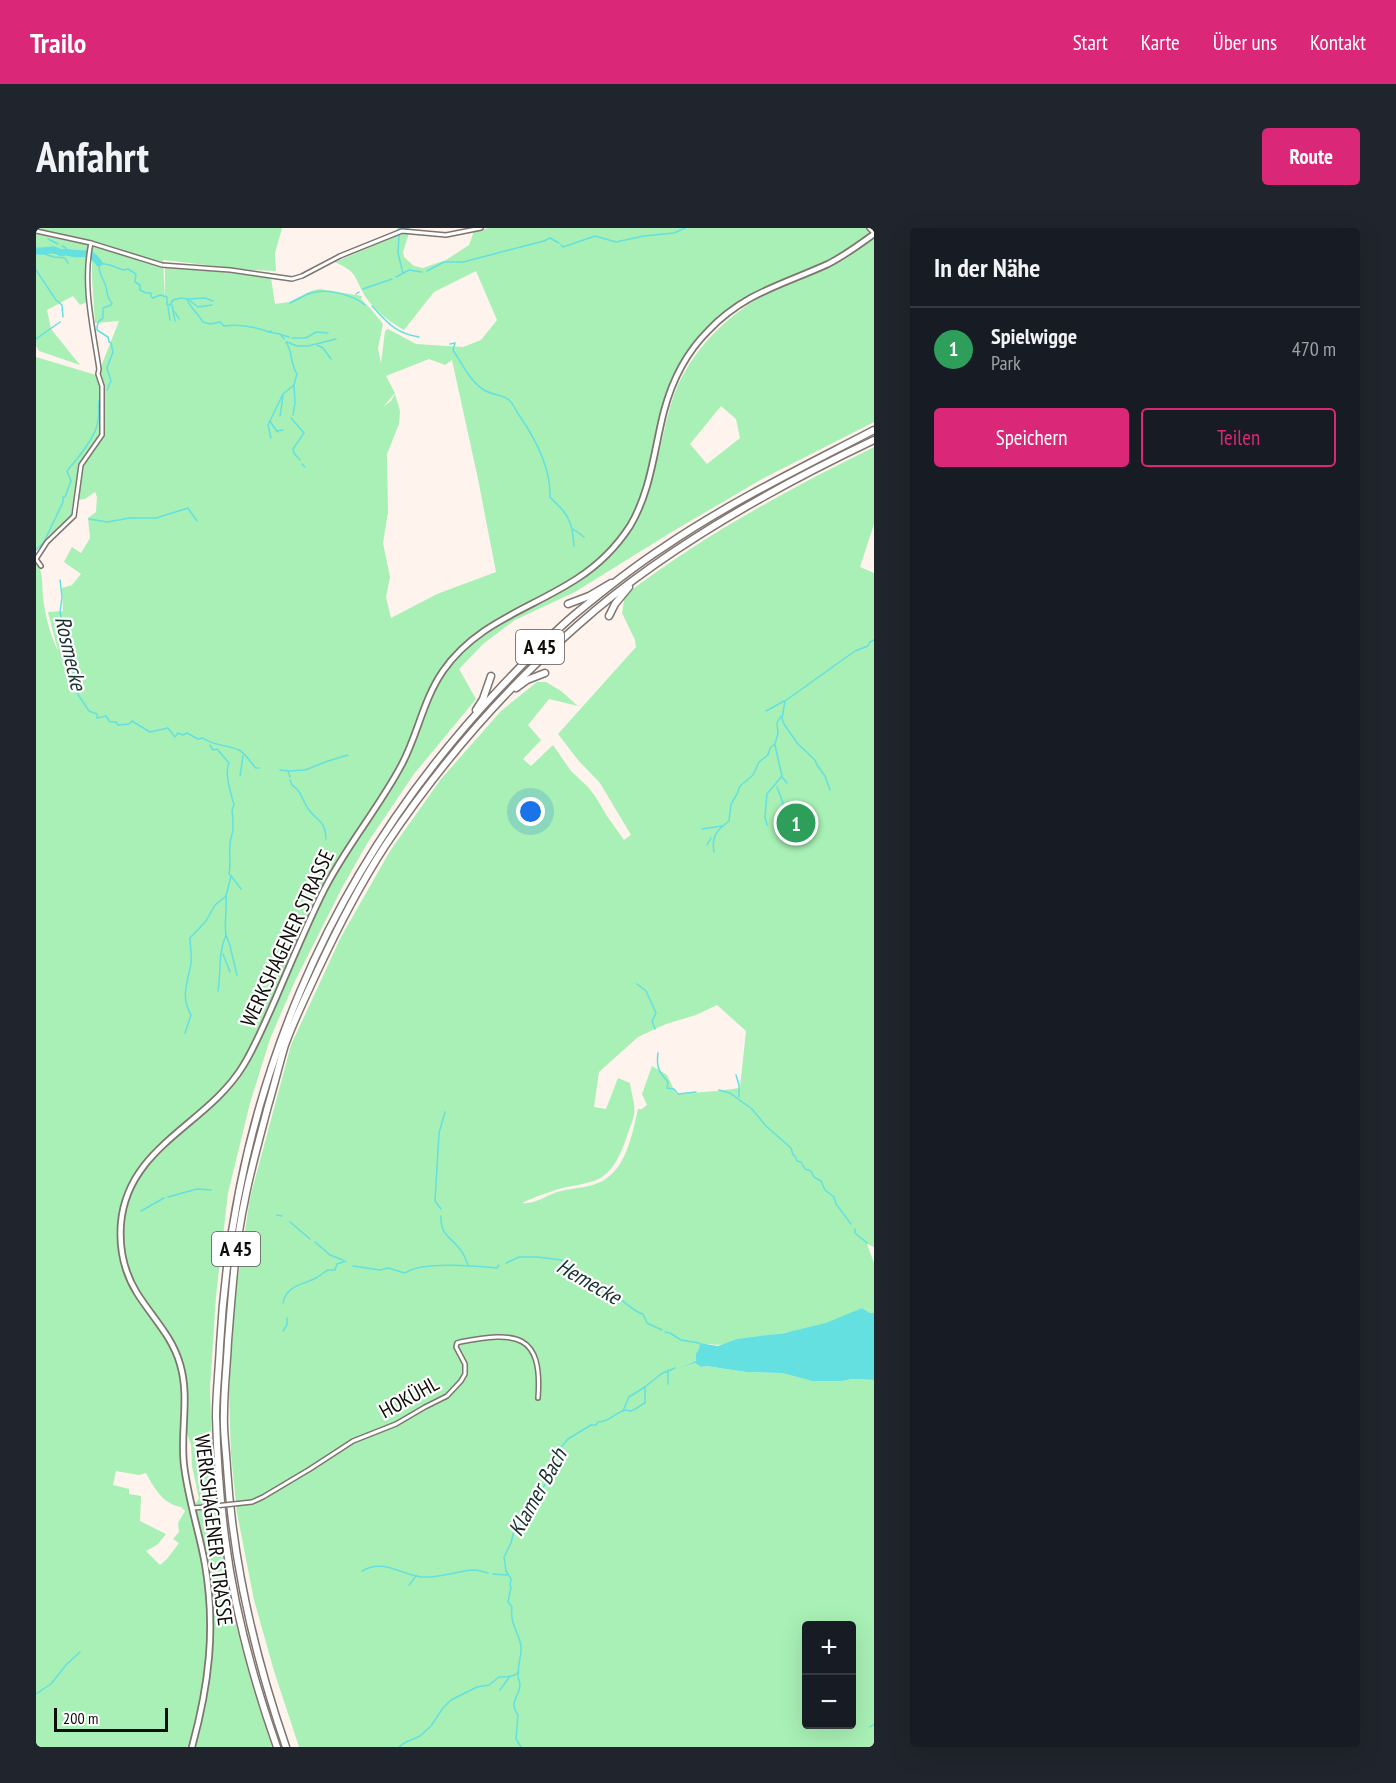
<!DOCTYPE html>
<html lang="de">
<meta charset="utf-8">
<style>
body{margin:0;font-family:"PT Sans Narrow",sans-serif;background:#20242c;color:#f1f3f6}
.controls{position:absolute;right:18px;bottom:18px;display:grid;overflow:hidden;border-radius:6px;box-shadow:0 6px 24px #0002}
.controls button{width:54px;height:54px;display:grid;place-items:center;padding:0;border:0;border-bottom:2px solid #363941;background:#171b24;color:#f1f3f6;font:30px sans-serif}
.scale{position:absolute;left:18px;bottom:15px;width:114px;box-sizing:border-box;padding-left:6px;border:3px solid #100c0a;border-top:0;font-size:16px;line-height:21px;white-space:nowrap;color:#100c0a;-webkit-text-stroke:4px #fff;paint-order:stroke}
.you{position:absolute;left:495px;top:584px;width:21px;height:21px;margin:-15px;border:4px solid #fff;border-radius:50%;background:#1a73e8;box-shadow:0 0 0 9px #1a73e833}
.badge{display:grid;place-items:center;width:39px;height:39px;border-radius:50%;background:#db2777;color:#fff;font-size:20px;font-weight:700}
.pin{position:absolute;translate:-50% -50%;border:3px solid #fff;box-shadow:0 2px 6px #0006}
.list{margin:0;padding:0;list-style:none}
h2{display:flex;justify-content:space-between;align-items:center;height:78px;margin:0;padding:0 24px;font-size:26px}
h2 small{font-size:20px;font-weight:400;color:#9ea1a6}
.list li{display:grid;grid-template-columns:39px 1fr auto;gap:18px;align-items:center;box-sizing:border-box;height:84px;padding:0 24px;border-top:2px solid #363941}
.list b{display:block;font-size:22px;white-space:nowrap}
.list p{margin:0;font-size:20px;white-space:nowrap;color:#9ea1a6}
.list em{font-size:20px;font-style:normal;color:#9ea1a6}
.actions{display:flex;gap:12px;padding:18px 24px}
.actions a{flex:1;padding:14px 0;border:2px solid #db2777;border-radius:6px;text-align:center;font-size:21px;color:#db2777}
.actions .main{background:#db2777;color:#fff}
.map{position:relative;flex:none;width:838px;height:1519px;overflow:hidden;border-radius:6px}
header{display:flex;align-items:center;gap:36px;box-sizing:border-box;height:84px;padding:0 30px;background:#db2777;color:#fff}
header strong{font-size:28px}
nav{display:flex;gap:33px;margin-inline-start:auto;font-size:21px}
.intro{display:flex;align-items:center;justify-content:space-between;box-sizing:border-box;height:144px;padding:0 36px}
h1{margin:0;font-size:42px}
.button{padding:15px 27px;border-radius:6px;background:#db2777;color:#fff;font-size:21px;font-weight:700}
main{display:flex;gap:36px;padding:0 36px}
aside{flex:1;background:#171b24;border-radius:6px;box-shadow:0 6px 24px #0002}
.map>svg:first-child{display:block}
.green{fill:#a8f0b5;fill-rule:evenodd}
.water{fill:#64e0e0}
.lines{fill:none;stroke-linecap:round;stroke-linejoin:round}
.stream{stroke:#64e0e0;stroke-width:1.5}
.river{stroke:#64e0e0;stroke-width:7}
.minor-casing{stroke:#7f7570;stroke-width:6}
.secondary-casing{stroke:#7f7570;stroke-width:8}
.motorway-casing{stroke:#7f7570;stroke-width:9}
.minor{stroke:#fff;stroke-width:3}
.secondary{stroke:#fff;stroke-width:4.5}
.motorway{stroke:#fff;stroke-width:6}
.minor-bridge-casing{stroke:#7f7570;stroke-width:6;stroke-linecap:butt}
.minor-bridge{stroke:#fff;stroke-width:3}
.labels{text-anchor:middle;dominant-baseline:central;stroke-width:4.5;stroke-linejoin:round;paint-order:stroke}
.shield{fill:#fff;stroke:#585554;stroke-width:1.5}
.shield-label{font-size:20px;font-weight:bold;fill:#100c0a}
.street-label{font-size:21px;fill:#100c0a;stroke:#fff}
.water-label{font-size:22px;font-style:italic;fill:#1b3131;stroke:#fff}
</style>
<header>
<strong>Trailo</strong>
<nav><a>Start</a><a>Karte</a><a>Über uns</a><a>Kontakt</a></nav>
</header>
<div class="intro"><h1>Anfahrt</h1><a class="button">Route</a></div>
<main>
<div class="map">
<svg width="838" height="1519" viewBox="0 0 838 1519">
<rect width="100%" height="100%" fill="#fef3ed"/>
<g class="green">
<path d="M0 0H246L239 25 240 43 215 42 127 32 129 71V40L176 43 235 50 239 76 253 74 275 63 284 61 326 68 325 71 335 81 347 96 342 120 345 136 349 103 352 101 380 116 427 119 445 112 461 92 440 43 398 64 368 102C354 94 338 82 329 68 317 47 322 45 299 34L368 5H373L367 24 368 29 378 38 387 40 410 32 433 17 438 3 453 0H838V3L816 20 801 29 731 58 717 65 701 75 677 95 664 109 635 159 621 226 623 225C628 206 631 186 638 167 654 124 689 89 728 67 752 53 780 47 804 34 816 27 827 18 838 10V194L726 251 634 305 539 364 479 392 447 416 423 441 440 471 378 546 332 614 307 658 259 753 234 811 214 875 192 965 180 1068 174 1160 177 1260 192 1368 214 1449 236 1519H0V334C9 346 5 362 8 376 10 392 15 408 22 423L12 384 27 383 26 360 36 357 45 346 28 334 36 319 45 325 54 310 52 290 60 284 61 269 59 264 49 271 41 272 46 238 68 207 67 158 64 141 83 93 59 95 56 49V31H51L50 42 53 73 44 77 37 68 11 82 15 101 44 137 3 123 0 118ZM393 131 409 137 416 132 442 251 460 344 401 366 355 390 350 369 354 349 347 315 352 284 351 226 363 196 364 183 359 166 355 173 347 179 359 165 350 148ZM685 178 700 191 704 210 671 236 654 216ZM151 1205 155 1217 156 1238 163 1271 158 1277C152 1255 148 1228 151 1205ZM80 1243 103 1247 110 1245C118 1260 127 1276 145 1279L149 1283 142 1295 143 1304 137 1311 143 1315 131 1331 124 1337 110 1323 121 1317 130 1306 104 1293 105 1268 93 1266V1261L77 1257Z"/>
<polygon points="0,129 60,147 64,153 66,204 63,211 44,237 35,288 17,306 15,305 0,323"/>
<path d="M838 219V296L824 339 838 345V1019L831 1016 838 1035V1085H834L826 1080C815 1085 803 1091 792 1095 758 1105 723 1107 690 1116 683 1118 671 1115 667 1117 661 1119 660 1127 660 1133L646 1138 659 1135 665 1139 670 1138 710 1144 746 1145 776 1153H806L816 1151 838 1152V1519H263L238 1443 218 1372 201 1285 195 1226 193 1164 198 1076 214 970 255 817 305 709 354 623 405 551 465 483 501 454H510L525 463 542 478 513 471 492 497 505 512 487 531 495 538 517 517 535 543 552 559 559 568 571 588 588 612 595 607 564 555 542 532 522 506 600 419 599 412 586 385 589 367C666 308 751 262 838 219ZM681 777 710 803 704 860 681 863 640 866 631 847 616 838 606 866 611 877 606 881H602C596 907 590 944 562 955 550 960 537 960 525 963 512 966 499 977 486 975 498 969 513 964 526 960 536 958 548 956 558 953 578 946 586 923 592 905 594 899 597 893 598 887 600 877 595 865 594 855L582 850 570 881 558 879 563 844 602 809 630 796 660 787ZM770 1398H816V1496H770Z"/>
</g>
<polygon class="water" points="826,1080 834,1085 838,1085 838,1152 816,1151 806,1153 776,1153 746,1145 710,1144 670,1138 665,1139 659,1135 644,1139 660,1133 660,1126 664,1118 663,1115 682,1118 701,1111 748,1105 790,1095"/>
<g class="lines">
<g class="stream">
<polyline points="362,1 373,0"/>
<polyline points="363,6 362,25 367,45"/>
<polyline points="12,11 22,16"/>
<polyline points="525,17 527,19 559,8 580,14 608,8 638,5 649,0"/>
<polyline points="26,18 30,20 31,24"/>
<polyline points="2,24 18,29 29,30 32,35"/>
<polyline points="0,42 20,72 26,77 27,89"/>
<polyline points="391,43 408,34 427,34 508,13 514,10 523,15"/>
<polyline points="360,49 373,42 386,44"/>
<polyline points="327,61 356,51"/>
<polyline points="320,66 323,64"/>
<polyline points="152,71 169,70 177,73"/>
<polyline points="153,72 162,79 176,77"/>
<path d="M254 75C261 72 268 67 275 65 291 60 317 67 329 77"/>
<polyline points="136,77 139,93"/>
<path d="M336 78C352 95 359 105 383 109"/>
<polyline points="132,79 134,92"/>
<polyline points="139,84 143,91"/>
<polyline points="233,104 244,106 248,111"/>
<polyline points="246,107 253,109"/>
<polyline points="256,110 270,110 280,104 292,105"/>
<polyline points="0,111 24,94"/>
<path d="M250 114C257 124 254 136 261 146L258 157 259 175 257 187"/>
<polyline points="251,114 261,118 272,118 300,111"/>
<path d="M414 116 419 115 417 122C426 136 434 153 448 162 456 167 468 167 473 172 479 177 479 182 483 187 499 210 515 240 514 269 518 274 524 278 528 284 536 294 537 306 538 318"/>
<polyline points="281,117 287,120 295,131"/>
<path d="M71 162 75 153 71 140 77 124 75 115 73 114 72 109 61 102C61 96 62 93 67 90V80L75 77 76 75C70 69 72 63 69 56 66 48 62 44 63 35L74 37 87 42 92 41 100 46 99 54 104 57V62L110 65H115V68L117 70 124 67 131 69V77H134L137 72 145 70 151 71C154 80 162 85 167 94L174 96 184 94 188 98C203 96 220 99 233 104L235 103"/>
<polyline points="244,188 247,168"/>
<polyline points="255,190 268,205 257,221 258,225 264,232"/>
<polyline points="234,193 237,198 242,204"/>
<polyline points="240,203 247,202"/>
<polyline points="235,210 232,197 247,166 258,157"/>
<polyline points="266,236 269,239"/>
<polyline points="53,291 71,294 94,290 120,290 152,280 161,293"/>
<polyline points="537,301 548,309"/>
<path d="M0 322 8 314 27 274V269H29L35 253 31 243C40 233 61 207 62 193 64 184 61 178 64 169"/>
<path d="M24 352 26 369 24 384 31 412 35 420V434L38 438 37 447 41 465 53 483 61 486V490L70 488 74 494H80L82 497 93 496 96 493 114 504 132 500 139 509 142 505 147 507 151 505 162 511 167 510C177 518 192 517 203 522 209 525 215 535 220 540H223"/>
<polyline points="730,483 748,473"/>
<polyline points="244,542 252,543 254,549"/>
<polyline points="252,543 269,542 292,533 312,527"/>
<polyline points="204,548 207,528"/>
<polyline points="746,549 751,555"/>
<path d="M254 552 256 557C266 563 266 573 273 582 282 594 289 592 290 611"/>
<polyline points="741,559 747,575 746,590"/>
<polyline points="794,562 789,548 781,537 779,532 762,516 748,496 746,491 749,473 819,423 832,418 834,414 838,412"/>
<polyline points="731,597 729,589 731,566 746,548 739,517"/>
<polyline points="666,601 686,598"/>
<polyline points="671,617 675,610"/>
<path d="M678 624C675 608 681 602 693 593L695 576 701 566 704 558 717 547 723 534 732 527 734 520 739 516 742 505 741 495 745 488"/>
<polyline points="195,648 205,661"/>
<polyline points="190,707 194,718 201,747"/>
<polyline points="187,726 194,744"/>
<polyline points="601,756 610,763 620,785 616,793 619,801"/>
<path d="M182 763C185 744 182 725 190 707 188 699 191 679 190 668"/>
<path d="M149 805 155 787C144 768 152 754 155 735 156 727 154 718 154 710L170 693 179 677 190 668 195 648 193 646C195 636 193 626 194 616 194 611 197 606 197 601 197 596 197 587 196 582L198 577C195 565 188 546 193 535L181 521 177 522 174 517"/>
<path d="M622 825C620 839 623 844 632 854L631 860 638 861 642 866 660 864"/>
<polyline points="700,847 703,857 703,869"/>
<polyline points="683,862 694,865 716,881 730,898 755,920 757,927 759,928 761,933 765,934 769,941 775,943 778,949 785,953 789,962 798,969 800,976 815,996"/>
<polyline points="132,969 161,961 175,962"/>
<polyline points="405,981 399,973 403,905 409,884"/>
<polyline points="105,983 128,970"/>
<polyline points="241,987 246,988"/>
<path d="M405 988C404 1008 416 1009 426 1024 429 1028 430 1033 432 1037"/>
<polyline points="254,994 274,1011"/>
<polyline points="819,1001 819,1005 831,1015"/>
<polyline points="279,1014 294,1027 307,1032"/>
<path d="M470 1035 483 1029H502L525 1032 534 1037 542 1050 574 1064 575 1068H581C587 1073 600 1085 607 1086L611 1095 626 1102"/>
<path d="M317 1038 344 1042 352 1040 369 1045C386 1033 440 1038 461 1040L463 1037"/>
<path d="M247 1075C250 1057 267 1057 280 1050 284 1048 288 1044 292 1042H299L301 1036 310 1033"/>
<polyline points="247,1103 251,1097 251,1090"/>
<polyline points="629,1104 634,1105 645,1112 663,1115"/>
<polyline points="632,1156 632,1142"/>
<polyline points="587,1183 593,1169 609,1159"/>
<path d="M326 1343C347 1330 365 1347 386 1349 404 1350 421 1343 438 1342 443 1342 448 1344 452 1345"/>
<polyline points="457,1346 471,1347"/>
<polyline points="373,1357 380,1348"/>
<polyline points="464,1462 474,1448"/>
<polyline points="0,1466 15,1456 30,1437 44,1424"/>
<polyline points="834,1499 838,1496"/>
<path d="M363 1519 368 1515 384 1508 395 1498 407 1480 415 1472 441 1459 453 1457 463 1449C470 1449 478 1449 483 1444"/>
<path d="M485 1519 480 1511 482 1487C472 1473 484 1469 484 1456 483 1453 482 1450 482 1447 482 1439 484 1432 485 1424 487 1408 473 1399 476 1379L472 1374 475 1359 474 1357 475 1351 470 1343 468 1329 475 1315 478 1303 487 1295 490 1281 496 1278 502 1266 514 1250 518 1242 515 1231 532 1211 555 1197H560L562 1194C574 1194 579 1184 590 1182 592 1182 593 1183 595 1183 599 1182 605 1177 609 1175V1159L625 1146 639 1140"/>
</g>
<path class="river" d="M0 23C9 24 17 19 25 25 34 23 26 24 35 25 49 28 53 21 63 35"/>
<g class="minor-casing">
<g id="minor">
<polyline points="833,0 838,5"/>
<polyline points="0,3 55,15 126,37 194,42 256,51 266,48 304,28 366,3 410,7 445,0"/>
<path d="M5 338 0 331 11 314 38 288 45 237 66 207V158L62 146 63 141C57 100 46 56 55 15"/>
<path d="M216 1274 227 1269 274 1241 317 1213 360 1196 389 1179 411 1168 425 1153 429 1146V1136L420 1119 421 1115 424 1114C480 1103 507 1105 502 1170"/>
<polyline points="156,1280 170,1279"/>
</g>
</g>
<g class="secondary-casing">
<path id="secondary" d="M156 1519C173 1457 180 1400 169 1336 163 1303 152 1271 148 1237 144 1203 154 1169 144 1136 136 1108 116 1089 101 1065 88 1044 83 1019 85 995 92 918 171 897 207 838 220 817 229 794 239 772 255 735 270 698 288 662 310 618 343 580 366 536 382 506 387 472 407 443 441 394 495 381 542 350 562 337 581 318 594 298 615 263 618 222 628 183 636 153 650 125 672 103 708 65 746 57 792 36 808 28 823 17 838 6"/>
</g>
<g class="motorway-casing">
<g id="motorway">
<polyline points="532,376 553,368 575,355"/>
<polyline points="573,388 579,376 593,359"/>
<polyline points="480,460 491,452 509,445"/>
<polyline points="440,482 447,471 455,448"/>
<path d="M241 1519C217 1451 198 1381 189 1309 184 1270 181 1229 180 1189 180 1165 183 1141 184 1117 198 866 291 643 464 460 488 435 512 409 538 387 567 363 597 339 628 319 694 274 767 239 838 202"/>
<path d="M250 1519C219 1429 197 1336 191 1240 190 1221 187 1203 188 1184 188 1160 191 1137 192 1113 196 1065 199 1017 209 971 215 940 224 909 232 878 238 858 243 837 249 817 258 792 270 768 281 744 301 701 323 658 349 618 403 537 469 461 542 397 626 322 737 260 838 212"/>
</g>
</g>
<use href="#minor" class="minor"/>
<use href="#secondary" class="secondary"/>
<use href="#motorway" class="motorway"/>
<g class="minor-bridge-casing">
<polyline id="minor-bridge" points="170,1279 216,1274"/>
</g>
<use href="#minor-bridge" class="minor-bridge"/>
</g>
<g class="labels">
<g class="shield">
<rect x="480" y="402" width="48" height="34" rx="4.5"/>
<rect x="176" y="1004" width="48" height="34" rx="4.5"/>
</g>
<g class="shield-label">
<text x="504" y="419">A 45</text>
<text x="200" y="1021">A 45</text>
</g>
<g class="street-label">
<text transform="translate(251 710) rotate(-65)">WERKSHAGENER STRASSE</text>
<text transform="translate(373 1169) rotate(-29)">HOKÜHL</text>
<text transform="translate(178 1302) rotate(83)">WERKSHAGENER STRASSE</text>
</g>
<g class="water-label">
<text transform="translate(35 425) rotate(77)">Rosmecke</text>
<text transform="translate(553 1053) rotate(30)">Hemecke</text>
<text transform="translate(501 1264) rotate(-61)">Klamer Bach</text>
</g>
</g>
</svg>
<div class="controls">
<button>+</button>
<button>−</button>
</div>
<div class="scale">200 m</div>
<div class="you"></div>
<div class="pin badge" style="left:760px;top:595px;background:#2e9e5b">1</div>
</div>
<aside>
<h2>In der Nähe<small></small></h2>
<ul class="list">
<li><span class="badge" style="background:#2e9e5b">1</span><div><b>Spielwigge</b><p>Park</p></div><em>470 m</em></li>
</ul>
<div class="actions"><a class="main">Speichern</a><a>Teilen</a></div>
</aside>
</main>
